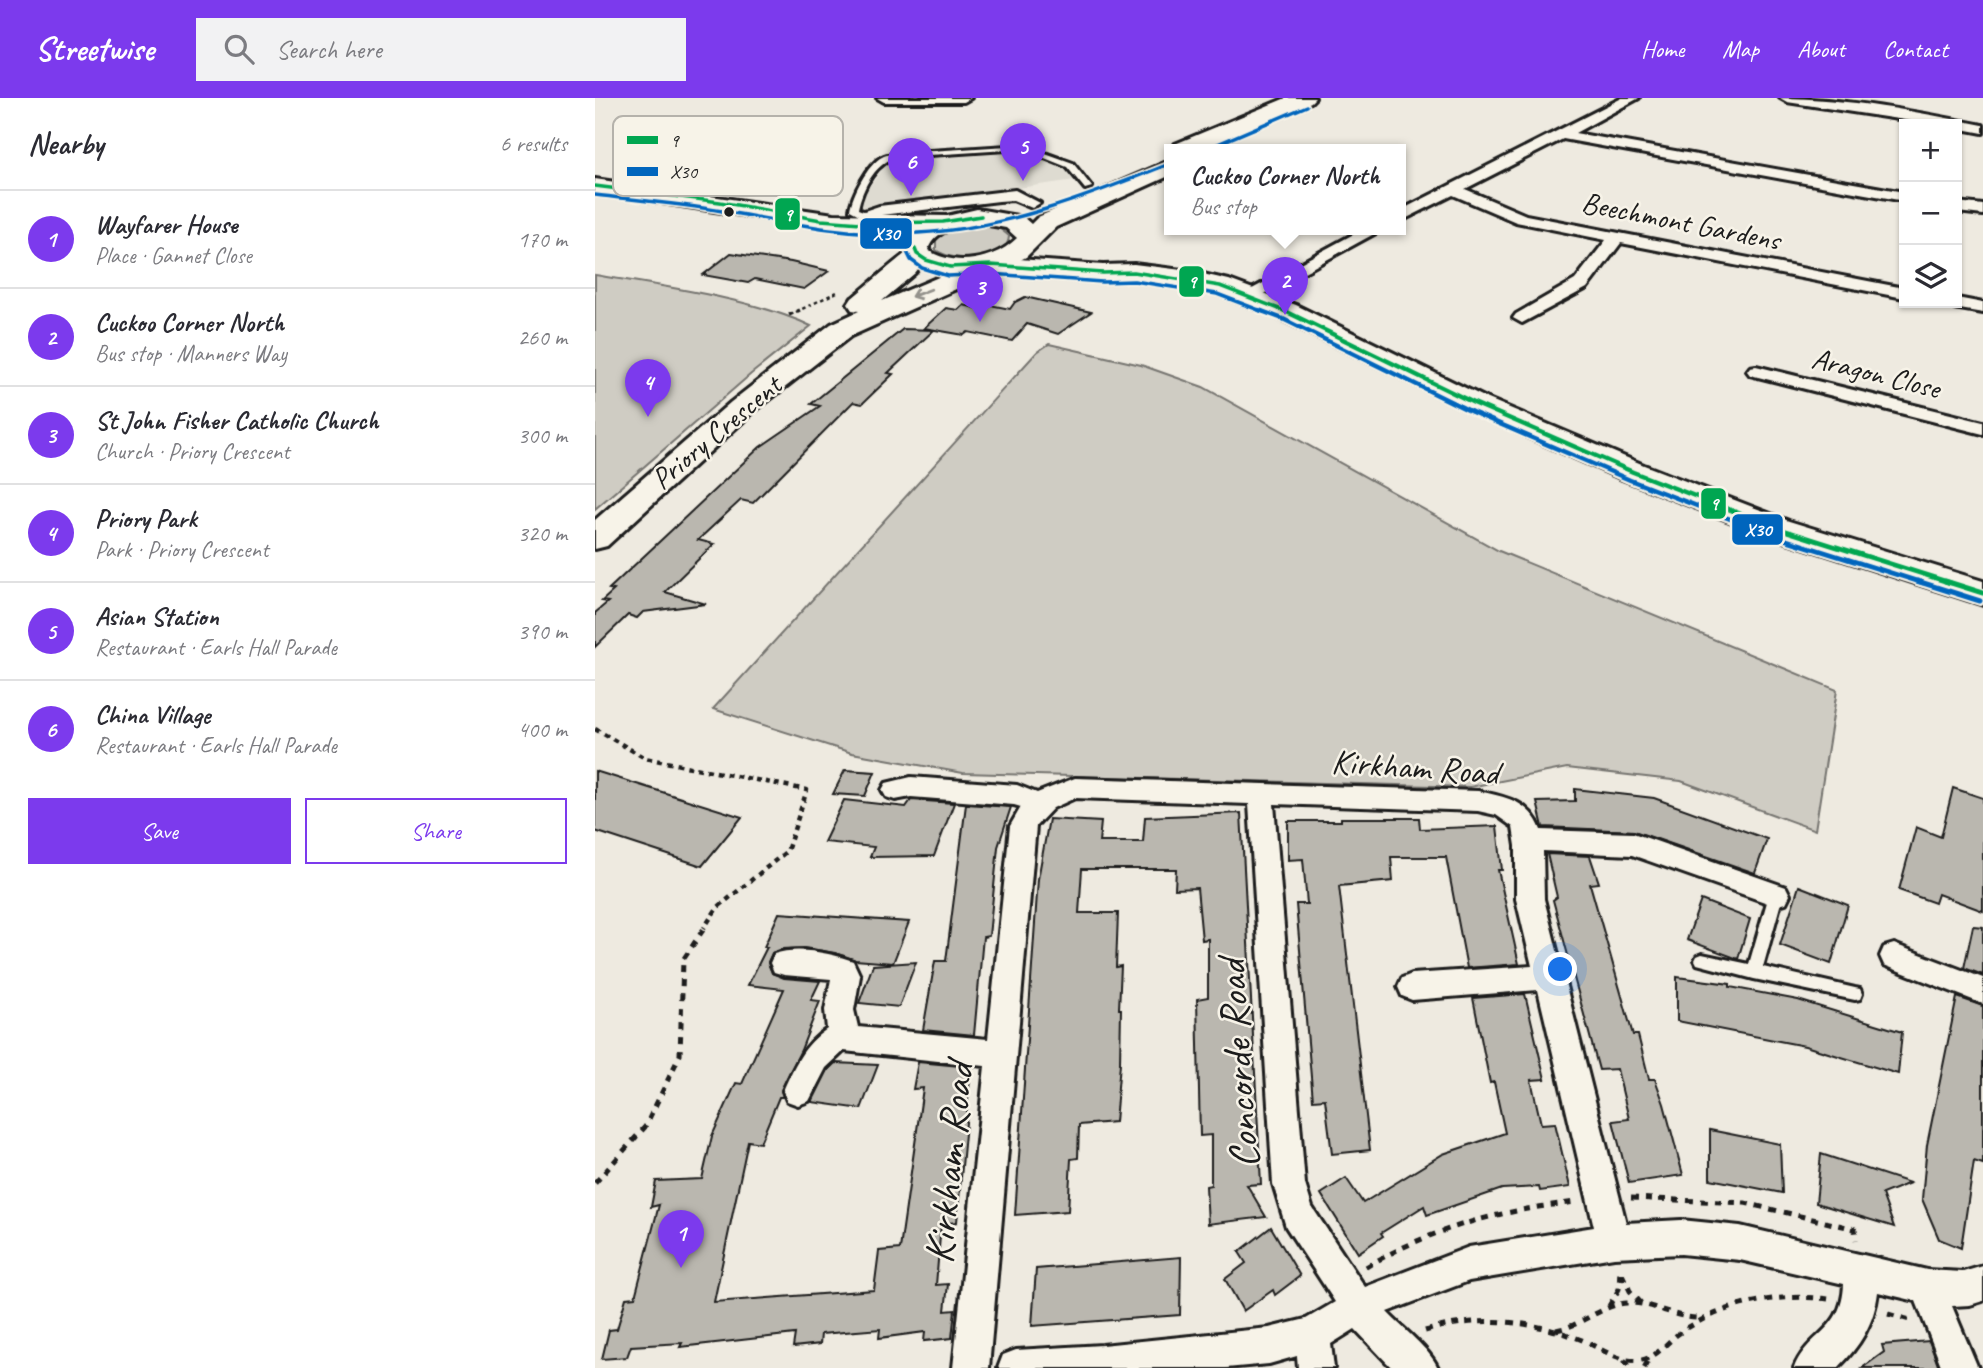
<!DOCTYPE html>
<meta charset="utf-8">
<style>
body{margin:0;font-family:Caveat,sans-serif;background:#f2f2f3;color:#2b2b33}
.controls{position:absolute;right:21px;top:21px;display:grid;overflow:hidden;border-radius:0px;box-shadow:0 2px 5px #0004}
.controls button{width:63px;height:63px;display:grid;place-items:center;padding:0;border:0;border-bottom:2px solid #e1e1e2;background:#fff;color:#2b2b33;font:35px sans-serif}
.you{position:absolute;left:966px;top:872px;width:24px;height:24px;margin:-18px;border:5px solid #fff;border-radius:50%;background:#1a73e8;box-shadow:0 0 0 10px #1a73e833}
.badge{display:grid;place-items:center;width:46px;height:46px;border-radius:50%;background:#7c3aed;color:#fff;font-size:23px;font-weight:700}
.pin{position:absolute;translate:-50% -58px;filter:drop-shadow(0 2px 4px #0008)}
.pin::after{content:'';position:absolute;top:37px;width:24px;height:21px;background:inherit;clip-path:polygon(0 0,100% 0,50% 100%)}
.popup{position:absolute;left:569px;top:46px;width:242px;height:91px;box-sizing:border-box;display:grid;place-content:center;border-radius:0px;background:#fff;filter:drop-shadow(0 2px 5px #0005);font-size:23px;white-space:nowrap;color:#7c7c81}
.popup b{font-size:26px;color:#2b2b33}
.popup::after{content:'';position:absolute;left:50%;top:100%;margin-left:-14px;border:14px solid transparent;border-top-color:#fff}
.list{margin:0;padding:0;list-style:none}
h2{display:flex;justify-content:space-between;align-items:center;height:91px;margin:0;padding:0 28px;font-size:30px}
h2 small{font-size:23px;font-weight:400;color:#7c7c81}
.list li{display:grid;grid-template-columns:46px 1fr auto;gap:21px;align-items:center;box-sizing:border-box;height:98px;padding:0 28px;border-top:2px solid #e1e1e2}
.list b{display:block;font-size:26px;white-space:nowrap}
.list p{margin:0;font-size:23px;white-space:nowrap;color:#7c7c81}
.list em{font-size:23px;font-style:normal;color:#7c7c81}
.actions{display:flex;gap:14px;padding:21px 28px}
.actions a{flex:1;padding:16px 0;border:2px solid #7c3aed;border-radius:0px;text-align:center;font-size:24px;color:#7c3aed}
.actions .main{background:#7c3aed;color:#fff}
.icon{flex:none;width:38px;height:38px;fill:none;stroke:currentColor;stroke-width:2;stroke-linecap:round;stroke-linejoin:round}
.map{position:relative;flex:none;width:1388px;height:1270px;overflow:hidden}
header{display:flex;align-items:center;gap:42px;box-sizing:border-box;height:98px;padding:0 35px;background:#7c3aed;color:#fff}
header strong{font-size:33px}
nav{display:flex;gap:38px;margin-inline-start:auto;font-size:24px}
.search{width:490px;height:63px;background:#f2f2f3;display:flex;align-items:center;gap:18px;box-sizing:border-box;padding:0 24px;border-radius:0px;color:#7c7c81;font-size:26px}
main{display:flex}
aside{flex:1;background:#fff}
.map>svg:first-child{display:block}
.built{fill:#dedbd1}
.green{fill:#cfccc3;stroke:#767470;stroke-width:2}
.building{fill:#bab7af;stroke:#1c1c1c;stroke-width:2}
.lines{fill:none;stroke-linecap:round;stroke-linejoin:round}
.service-casing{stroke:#1c1c1c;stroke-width:6}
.minor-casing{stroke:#1c1c1c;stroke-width:6}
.primary-casing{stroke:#1c1c1c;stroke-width:6}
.trunk-casing{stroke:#1c1c1c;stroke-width:6}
.path-far3{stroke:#1c1c1c;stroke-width:2.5;stroke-dasharray:3.5 3.5;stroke-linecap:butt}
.path-far2{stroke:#1c1c1c;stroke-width:3.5;stroke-dasharray:4.5 4.5;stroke-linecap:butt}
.path-far1{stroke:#1c1c1c;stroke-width:4.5;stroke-dasharray:5 5;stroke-linecap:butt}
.path{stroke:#1c1c1c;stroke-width:5;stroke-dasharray:7 7;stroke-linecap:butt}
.service{fill:#f7f3e8;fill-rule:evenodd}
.minor{fill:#f7f3e8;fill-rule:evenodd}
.primary{fill:#f7f3e8;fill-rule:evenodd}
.trunk{fill:#f7f3e8;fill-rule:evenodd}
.bus-1-far2-casing{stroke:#f7f3e8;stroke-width:7}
.bus-1-far1-casing{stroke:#f7f3e8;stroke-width:9}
.bus-1-casing{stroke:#f7f3e8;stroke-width:10}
.bus-2-far2-casing{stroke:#f7f3e8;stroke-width:7}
.bus-2-far1-casing{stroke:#f7f3e8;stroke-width:9}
.bus-2-casing{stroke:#f7f3e8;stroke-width:10}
.bus-1-far2{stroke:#00a651;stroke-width:3.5}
.bus-1-far1{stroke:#00a651;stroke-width:4.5}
.bus-1{stroke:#00a651;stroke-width:5}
.bus-2-far2{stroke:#0065bd;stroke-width:3.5}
.bus-2-far1{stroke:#0065bd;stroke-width:4.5}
.bus-2{stroke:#0065bd;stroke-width:5}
.oneway{stroke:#94928c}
.bus-dot{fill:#1c1c1c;stroke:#f7f3e8;stroke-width:2.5}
.labels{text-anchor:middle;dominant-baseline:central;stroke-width:5;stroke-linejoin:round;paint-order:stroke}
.far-street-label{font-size:30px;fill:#1c1c1c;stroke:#f7f3e8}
.street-label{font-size:35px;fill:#1c1c1c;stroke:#f7f3e8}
.near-street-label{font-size:42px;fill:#1c1c1c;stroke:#f7f3e8}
.key{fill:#f7f3e8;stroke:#b5b2ab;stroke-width:2}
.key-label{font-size:19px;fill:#1c1c1c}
.line-badge{stroke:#f7f3e8;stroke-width:2.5}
.badge-label{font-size:19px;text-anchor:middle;font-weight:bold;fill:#fff}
</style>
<header>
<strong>Streetwise</strong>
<div class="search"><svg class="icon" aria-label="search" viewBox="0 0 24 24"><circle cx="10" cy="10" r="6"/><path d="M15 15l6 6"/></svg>Search here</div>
<nav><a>Home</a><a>Map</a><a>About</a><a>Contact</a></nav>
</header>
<main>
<aside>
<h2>Nearby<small>6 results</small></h2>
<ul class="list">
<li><span class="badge">1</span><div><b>Wayfarer House</b><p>Place · Gannet Close</p></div><em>170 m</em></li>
<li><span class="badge">2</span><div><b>Cuckoo Corner North</b><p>Bus stop · Manners Way</p></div><em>260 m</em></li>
<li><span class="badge">3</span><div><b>St John Fisher Catholic Church</b><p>Church · Priory Crescent</p></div><em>300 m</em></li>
<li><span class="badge">4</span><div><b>Priory Park</b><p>Park · Priory Crescent</p></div><em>320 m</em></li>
<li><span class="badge">5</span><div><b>Asian Station</b><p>Restaurant · Earls Hall Parade</p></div><em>390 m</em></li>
<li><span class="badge">6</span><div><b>China Village</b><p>Restaurant · Earls Hall Parade</p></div><em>400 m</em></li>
</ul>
<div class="actions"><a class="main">Save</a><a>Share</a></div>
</aside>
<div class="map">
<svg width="1388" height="1270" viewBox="0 0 1388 1270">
<rect width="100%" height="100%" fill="#eeeae0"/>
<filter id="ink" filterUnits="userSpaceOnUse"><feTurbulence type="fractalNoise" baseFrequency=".0143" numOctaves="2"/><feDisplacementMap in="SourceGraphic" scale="14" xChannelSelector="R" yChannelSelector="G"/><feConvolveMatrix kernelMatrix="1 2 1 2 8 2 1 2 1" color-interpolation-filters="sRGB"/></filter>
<g filter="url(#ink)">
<polygon class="built" points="433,52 472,67 480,82 268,112 262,111 269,96 294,62 306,59"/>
<g class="green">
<path d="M393 126 403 129 414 138C413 166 358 165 341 152V140L357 130Z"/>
<path d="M0 177C65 188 157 200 216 228L156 276 0 411Z"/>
<polygon points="454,246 546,267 608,289 904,453 1242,592 1220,732 1086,683 972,670 875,689 368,675 257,655 118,611 442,254"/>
</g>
<g class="building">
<polygon points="136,155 196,164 234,173 209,191 160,181 153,185 108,177"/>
<polygon points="430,199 496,214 463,236 432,226 417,243 373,234 369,237 329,230 351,210 363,212 368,207 381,210 385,205 415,211 420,204"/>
<polygon points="308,231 339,232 293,275 298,276 267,306 258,304 158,405 146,402 103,442 119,446 70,494 111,506 48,514 42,520 33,517 0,549 0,515 13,504 7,503 19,492 14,491 165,349 225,308 216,306"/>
<polygon points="250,672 280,674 270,698 238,696"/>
<polygon points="0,673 147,719 107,768 0,733"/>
<polygon points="1358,690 1388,700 1388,813 1343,796 1340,805 1304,792 1321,729 1346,739"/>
<polygon points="980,691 1059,700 1172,741 1160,775 1039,733 948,729 942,704 980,703"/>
<polygon points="249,702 311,709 316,702 359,705 339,758 275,759 279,749 229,744"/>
<polygon points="371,706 416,709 403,749 394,838 388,839 379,937 328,932 340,863 351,863"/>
<polygon points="646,715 666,1086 652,1087 671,1119 613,1126 611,1088 616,1087 616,1037 605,1038 602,901 613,899 613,841 607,842 602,790 580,791 581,771 487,771 484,815 523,815 521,869 526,868 524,911 526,911 525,965 520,1024 484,1027 483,1060 476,1061 473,1113 420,1117 443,781 454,721 506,724 504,744 548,744 550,719"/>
<polygon points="746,720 824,720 825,731 902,728 907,772 903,772 924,866 872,870 851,759 796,759 798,783 744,788 775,1052 737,1056 730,1001 718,1002 701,806 712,806 708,761 693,762 693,723 746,723"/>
<polygon points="952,756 995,758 1004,785 995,786 1038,937 1043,937 1054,981 1060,981 1069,1006 1088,1077 1034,1085 1018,1023 1034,1021 1022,971 1004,972 958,802 962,799"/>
<polygon points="1204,788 1253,807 1236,866 1185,847"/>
<polygon points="1106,802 1155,821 1143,861 1092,842"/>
<polygon points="184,815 314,824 298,865 260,862 240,855 209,850 188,851 177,855 173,864 177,875 189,880 225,883 216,902 225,903 206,952 186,992 188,999 184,999 165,1045 153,1043 119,1204 279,1192 284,1153 305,1151 328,990 318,991 323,964 376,969 362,1124 346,1126 341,1187 353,1186 350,1213 360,1212 357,1240 329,1243 330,1234 284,1240 285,1231 226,1236 225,1246 198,1249 200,1236 85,1249 87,1245 36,1248 32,1259 7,1261 14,1232 22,1231 31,1200 40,1199 64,1107 56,1109 61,1083 107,1081 117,1038 141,985 147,986 189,891 153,887 172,849 169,849"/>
<polygon points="1378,828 1388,829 1388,877 1369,870"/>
<polygon points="321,864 304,909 264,905 278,867"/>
<polygon points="1082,879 1135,886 1135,889 1203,902 1307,934 1303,976 1210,948 1082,923"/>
<polygon points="930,896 950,981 936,982 946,1026 960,1025 975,1089 945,1093 944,1089 907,1091 832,1117 829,1108 786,1135 788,1138 763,1155 726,1096 751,1080 768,1105 848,1056 910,1035 899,984 895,985 878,900"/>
<polygon points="1362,899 1388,908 1388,1066 1379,1063 1366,1150 1344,1141 1327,1101 1332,1047"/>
<polygon points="240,965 283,967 266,1011 217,1004 233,972"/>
<polygon points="1115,1032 1185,1046 1187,1095 1115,1081"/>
<polygon points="1226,1056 1315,1085 1287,1096 1299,1129 1221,1105"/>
<polygon points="676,1129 705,1178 680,1197 678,1192 648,1213 630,1181 651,1165 644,1154"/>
<polygon points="586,1159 585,1217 437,1228 441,1171"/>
<polygon points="1334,1243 1344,1270 1267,1270 1289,1254 1287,1247"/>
</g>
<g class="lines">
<g class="service-casing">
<g id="service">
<path d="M428 47 478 65 497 89 490 91 472 69 427 51 304 59C282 62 267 90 263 111L274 115V119H268L255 112C257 97 273 66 287 59 292 56 299 56 304 55Z"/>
<polygon points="1181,791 1186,793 1188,797 1168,869 1260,890 1265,891 1267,896 1265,901 1260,902 1159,881 1102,866 1100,862 1102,858 1107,856 1154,866 1174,797 1176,793"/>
</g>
</g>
<g class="minor-casing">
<g id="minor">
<polygon points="282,0 376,0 369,4 289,4"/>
<polygon points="1027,0 1044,0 980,35 1309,94 1309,103 968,41 870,91 931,117 1309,190 1309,200 1026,145 992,190 927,225 918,220 921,216 980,182 1011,142 921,124 858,97 806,123 806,112"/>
<path d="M1185 0C1252 0 1322 14 1388 27V35L1362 30V26H1336L1192 4Z"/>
<polygon points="420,92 445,105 437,110 418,102 404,103 286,117 277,120 272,128 266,130 258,125 266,114 284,108"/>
<polygon points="1362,104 1388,107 1388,117 1362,114"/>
<polygon points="768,131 788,131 660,201 654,202 646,197"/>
<polygon points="1362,200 1388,205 1388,215 1353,209 1350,205 1362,205"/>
<polygon points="1161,268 1388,324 1388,336 1155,277 1152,273 1155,269"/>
<path d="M316 679 422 687 442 695 480 680 883 693C911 699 935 703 946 732L1038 735 1191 789 1195 797 1191 805 1181 808 1037 757 948 753 949 801 1031 1125 1086 1122 1145 1128 1332 1172 1368 1174 1388 1168V1203L1375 1207 1357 1208 1383 1270H1347L1321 1203 1283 1194C1279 1226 1265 1248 1243 1270H1199C1214 1233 1247 1235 1249 1186L1145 1162 1086 1156 1019 1159 874 1183 792 1214C807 1230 835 1251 843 1270H797L760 1231 736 1246 739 1270H703L702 1258 674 1266 631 1270H403L408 1257 421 1252 507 1247 674 1230 711 1221 740 1204 691 1129 678 1086 654 706 480 700 458 710 441 728 394 1270H358L390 968 249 953 231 970 214 1003 203 1007 192 1003 188 993C199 968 209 946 232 931L230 912 236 881 189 877 179 874 175 865 179 856C202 848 236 855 258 863L265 878 259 912 263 929 393 941 415 728 426 709 419 707 316 699 300 702 291 699 287 692 291 685ZM679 706 883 713 901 717 918 729 921 748V801L937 868 817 876 807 880 803 889 807 898 817 902 943 892 999 1129 874 1149 770 1189 717 1109 710 1086Z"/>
<polygon points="1299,846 1388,880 1388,906 1289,867 1285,858 1289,849"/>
</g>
</g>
<g class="primary-casing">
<path id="primary" d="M322 148 331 151 335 156 320 175 287 203 379 164 396 159 508 167 539 166 595 173 634 182 701 207 891 300 1049 367 1194 423 1388 483V507L1170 437 1027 381 871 312 681 219 617 194 539 182 508 183 397 175 256 238 156 316 12 448 0 451V422L136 304 236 226 264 213 257 212 253 206 257 200C269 191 313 151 322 148Z"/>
</g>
<g class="trunk-casing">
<g id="trunk">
<polygon points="691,0 720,0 716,4 608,51 577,51 580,46"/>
<path d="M574 63V78L461 129 431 159 405 172 355 177 322 167 313 161 307 151 318 132 239 131 0 95V81L239 116 352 118 382 111 428 119 436 126 443 119ZM382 125 411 130 422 140C400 162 360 170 333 152 340 131 362 130 382 125Z"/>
</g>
</g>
<polyline class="path-far3" points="201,214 244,193"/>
<polyline class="path-far2" points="194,217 205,212"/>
<polyline class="path-far1" points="0,631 50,660 212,692 192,753 122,810 109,830"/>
<g class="path">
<polyline points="0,1085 50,1029 85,957 88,862 110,829"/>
<polyline points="1036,1100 1150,1105 1260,1131 1261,1142"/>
<path d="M771 1169C837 1130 906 1112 982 1104"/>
<polyline points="1027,1176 1035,1193 1047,1206"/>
<polyline points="1014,1208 1024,1191 1025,1170"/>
<polyline points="1293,1216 1315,1222"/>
<path d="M961 1232C987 1228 1006 1207 1032 1205 1058 1204 1080 1221 1106 1220"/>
<path d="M830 1233C882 1217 937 1222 987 1242 1006 1250 1026 1266 1047 1262 1063 1259 1073 1242 1086 1234 1130 1205 1182 1195 1234 1201"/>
<polyline points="1029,1262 1036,1270"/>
<polyline points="1049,1270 1055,1259"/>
</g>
<use href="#service" class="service"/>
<use href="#minor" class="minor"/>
<use href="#primary" class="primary"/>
<use href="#trunk" class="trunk"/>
<g class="bus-1-far2-casing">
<g id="bus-1-far2">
<polyline points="0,88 125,104 226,122 266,125 348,124 386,118"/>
<polyline points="320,151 322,156 331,162 355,169 396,167 508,175 539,174 625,188 692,214"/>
</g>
</g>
<g class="bus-1-far1-casing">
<polyline id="bus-1-far1" points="688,212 881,306 1038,374 1182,430 1356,485"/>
</g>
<g class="bus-1-casing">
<polyline id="bus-1" points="1350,483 1388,495"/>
</g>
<g class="bus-2-far2-casing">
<g id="bus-2-far2">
<polyline points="611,51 712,8"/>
<path d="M0 97C42 102 85 106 127 113 192 124 257 139 323 135 410 131 494 98 574 66"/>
<polyline points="312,154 316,162 327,170 353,178 396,176 507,184 539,183 622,196 669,214"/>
</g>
</g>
<g class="bus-2-far1-casing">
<polyline id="bus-2-far1" points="664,212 688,221 877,314 1035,382 1179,438 1328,485"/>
</g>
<g class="bus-2-casing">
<polyline id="bus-2" points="1322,483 1385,503"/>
</g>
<use href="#bus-1-far2" class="bus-1-far2"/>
<use href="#bus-1-far1" class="bus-1-far1"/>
<use href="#bus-1" class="bus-1"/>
<use href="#bus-2-far2" class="bus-2-far2"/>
<use href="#bus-2-far1" class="bus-2-far1"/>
<use href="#bus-2" class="bus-2"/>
</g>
<defs><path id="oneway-shaft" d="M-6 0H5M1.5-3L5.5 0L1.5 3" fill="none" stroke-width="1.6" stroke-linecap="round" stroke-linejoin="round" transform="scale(1.75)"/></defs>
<use class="oneway" href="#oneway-shaft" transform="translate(326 195) rotate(159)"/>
</g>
<circle class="bus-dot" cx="134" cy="114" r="6"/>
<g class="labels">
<g class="far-street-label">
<text transform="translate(1086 123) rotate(11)">Beechmont Gardens</text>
<text transform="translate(1281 275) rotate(14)">Aragon Close</text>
<text transform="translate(121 334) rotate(-40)">Priory Crescent</text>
</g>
<g class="street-label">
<text transform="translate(820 669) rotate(4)">Kirkham Road</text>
</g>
<g class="near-street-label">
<text transform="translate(643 966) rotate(-94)">Concorde Road</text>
<text transform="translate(354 1065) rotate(-84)">Kirkham Road</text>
</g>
</g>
<rect x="18" y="18" width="230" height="80" rx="10" class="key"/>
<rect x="32" y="38" width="31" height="8" fill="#00a651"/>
<rect x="32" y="69" width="31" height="9" fill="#0065bd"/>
<g class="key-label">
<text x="75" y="49">9</text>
<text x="75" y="80">X30</text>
</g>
<g class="line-badge">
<rect x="179" y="99" width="27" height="34" rx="7" fill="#00a651"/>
<rect x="264" y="119" width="54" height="33" rx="7" fill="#0065bd"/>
<rect x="583" y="167" width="27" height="33" rx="7" fill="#00a651"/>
<rect x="1105" y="389" width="27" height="33" rx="7" fill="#00a651"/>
<rect x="1136" y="415" width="53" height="33" rx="7" fill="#0065bd"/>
</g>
<g class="badge-label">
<text x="193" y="123">9</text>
<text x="291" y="142">X30</text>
<text x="597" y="190">9</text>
<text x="1119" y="412">9</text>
<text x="1163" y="438">X30</text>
</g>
</svg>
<div class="controls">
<button>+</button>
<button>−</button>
<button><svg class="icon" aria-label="layers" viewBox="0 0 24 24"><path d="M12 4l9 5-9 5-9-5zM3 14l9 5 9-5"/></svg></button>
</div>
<div class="you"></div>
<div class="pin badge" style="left:86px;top:1170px">1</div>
<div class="pin badge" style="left:690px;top:217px">2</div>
<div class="popup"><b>Cuckoo Corner North</b>Bus stop</div>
<div class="pin badge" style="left:385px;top:224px">3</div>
<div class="pin badge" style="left:53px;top:319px">4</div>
<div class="pin badge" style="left:428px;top:83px">5</div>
<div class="pin badge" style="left:316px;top:98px">6</div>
</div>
</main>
